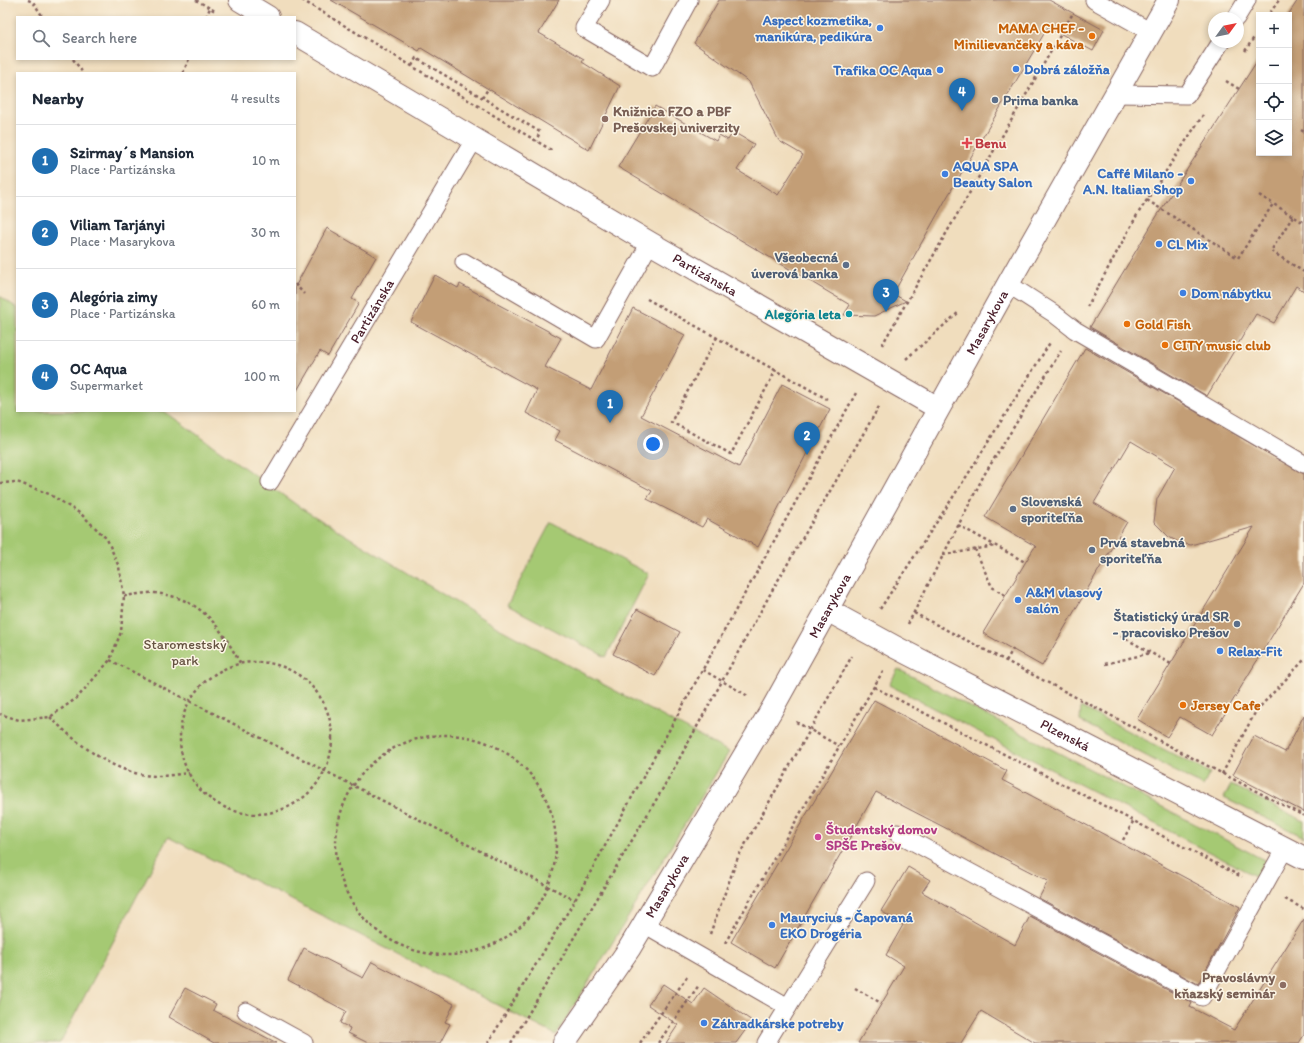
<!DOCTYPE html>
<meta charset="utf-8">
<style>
body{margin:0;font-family:Itim,sans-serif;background:#f6f6f7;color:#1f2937}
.controls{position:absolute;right:12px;top:12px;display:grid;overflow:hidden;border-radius:0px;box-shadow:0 2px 6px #0003}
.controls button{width:36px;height:36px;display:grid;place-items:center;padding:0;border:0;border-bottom:1px solid #e0e1e3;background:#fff;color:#1f2937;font:20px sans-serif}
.compass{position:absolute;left:1208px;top:12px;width:36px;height:36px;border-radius:50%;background:#fff;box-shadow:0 2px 6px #0003;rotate:57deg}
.you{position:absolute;left:653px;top:444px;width:14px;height:14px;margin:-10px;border:3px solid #fff;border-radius:50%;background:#1a73e8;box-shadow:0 0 0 6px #1a73e833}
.badge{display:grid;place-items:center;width:26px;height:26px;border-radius:50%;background:#1f6fb2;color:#fff;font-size:13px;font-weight:700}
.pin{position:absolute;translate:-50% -33px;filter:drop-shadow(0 1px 2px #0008)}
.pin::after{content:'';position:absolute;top:21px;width:14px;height:12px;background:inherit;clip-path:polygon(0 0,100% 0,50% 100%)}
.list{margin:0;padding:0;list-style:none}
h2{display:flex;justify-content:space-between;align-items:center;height:52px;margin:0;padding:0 16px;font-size:17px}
h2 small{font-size:13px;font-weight:400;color:#747a83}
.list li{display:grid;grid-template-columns:26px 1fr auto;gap:12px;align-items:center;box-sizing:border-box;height:72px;padding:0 16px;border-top:1px solid #e0e1e3}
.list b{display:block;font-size:15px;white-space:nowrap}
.list p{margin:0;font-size:13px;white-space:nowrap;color:#747a83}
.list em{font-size:13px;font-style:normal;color:#747a83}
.icon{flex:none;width:22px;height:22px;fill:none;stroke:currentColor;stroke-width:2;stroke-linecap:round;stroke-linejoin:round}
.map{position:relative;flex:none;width:1304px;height:1043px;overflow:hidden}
.search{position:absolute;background:#fff;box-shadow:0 2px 6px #0003;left:16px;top:16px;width:280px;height:44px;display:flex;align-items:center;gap:10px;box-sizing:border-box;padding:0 14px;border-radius:0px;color:#747a83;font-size:15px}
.panel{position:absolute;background:#fff;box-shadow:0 2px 6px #0003;left:16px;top:72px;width:280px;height:340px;border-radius:0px}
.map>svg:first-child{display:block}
.green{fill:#a5c973;stroke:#78744f}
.building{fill:#c39e76}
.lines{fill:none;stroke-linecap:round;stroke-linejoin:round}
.lane-casing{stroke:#84625e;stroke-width:19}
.street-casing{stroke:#84625e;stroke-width:24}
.path{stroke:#84625e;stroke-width:2.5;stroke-dasharray:3 3;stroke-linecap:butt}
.lane{stroke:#fff;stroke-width:17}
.street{stroke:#fff;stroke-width:22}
.shop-dot{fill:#3f7fe0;stroke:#fcf5e5;stroke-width:1.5}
.food-dot{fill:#e8710a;stroke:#fcf5e5;stroke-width:1.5}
.service-dot{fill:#5c6f8a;stroke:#fcf5e5;stroke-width:1.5}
.education-dot{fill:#8d6e63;stroke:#fcf5e5;stroke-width:1.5}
.health-dot{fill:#e0444e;stroke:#fcf5e5;stroke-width:1.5}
.culture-dot{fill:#0f9aa8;stroke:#fcf5e5;stroke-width:1.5}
.hotel-dot{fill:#d1479c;stroke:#fcf5e5;stroke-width:1.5}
.labels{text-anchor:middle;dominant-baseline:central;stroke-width:3;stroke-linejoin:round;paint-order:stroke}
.shop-label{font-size:14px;font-weight:bold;fill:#366cbe;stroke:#fcf5e5;text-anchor:start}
.food-label{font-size:14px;font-weight:bold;fill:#c56008;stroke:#fcf5e5;text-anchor:start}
.service-label{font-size:14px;font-weight:bold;fill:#4e5e75;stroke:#fcf5e5;text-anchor:start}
.education-label{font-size:14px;font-weight:bold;fill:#785e54;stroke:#fcf5e5;text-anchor:start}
.health-label{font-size:14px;font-weight:bold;fill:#be3a42;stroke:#fcf5e5;text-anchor:start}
.street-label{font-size:14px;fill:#4a1f2b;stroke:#fcf5e5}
.culture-label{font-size:14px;font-weight:bold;fill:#0d838f;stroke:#fcf5e5;text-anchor:end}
.park-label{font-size:14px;fill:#655241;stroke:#fcf5e5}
.hotel-label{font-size:14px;font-weight:bold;fill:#b23c85;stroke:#fcf5e5;text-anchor:start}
</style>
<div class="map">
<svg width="1304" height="1043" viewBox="0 0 1304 1043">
<rect width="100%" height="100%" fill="#fcf5e5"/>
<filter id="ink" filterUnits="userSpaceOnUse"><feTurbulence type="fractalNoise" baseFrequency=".025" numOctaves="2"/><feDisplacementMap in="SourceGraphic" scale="8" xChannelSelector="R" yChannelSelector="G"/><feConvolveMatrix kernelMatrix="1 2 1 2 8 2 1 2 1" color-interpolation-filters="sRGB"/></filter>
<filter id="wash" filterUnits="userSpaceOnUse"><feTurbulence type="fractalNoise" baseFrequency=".012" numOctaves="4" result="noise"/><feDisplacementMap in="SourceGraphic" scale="16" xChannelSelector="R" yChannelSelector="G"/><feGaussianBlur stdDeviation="0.9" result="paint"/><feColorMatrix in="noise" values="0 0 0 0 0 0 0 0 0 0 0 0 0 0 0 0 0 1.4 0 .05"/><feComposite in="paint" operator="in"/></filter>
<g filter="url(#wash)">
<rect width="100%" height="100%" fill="#f0ddbd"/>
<g class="green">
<polygon points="0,296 17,308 17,411 164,411 301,508 495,626 729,752 556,1035 168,837 60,1043 0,1043"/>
<polygon points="551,522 649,574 606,657 507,605"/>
<polygon points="898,669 1266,861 1257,877 889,685"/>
<polygon points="1081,707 1210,773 1203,786 1080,721"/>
<polygon points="1231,785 1304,821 1304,837 1224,798"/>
</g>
<g id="blocks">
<g class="building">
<polygon points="331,0 559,0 539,33 584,59 582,62 620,86 589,150 421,48 419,51"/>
<polygon points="719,0 1049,0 1104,30 1093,51 1048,27 946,199 893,294 906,301 874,316 844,315 850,305 618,167 655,106 716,141 719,135 728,140 733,132 754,144 737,170 778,195 803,155 779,141 749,82 694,43"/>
<polygon points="1298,0 1304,0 1304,291 1296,286 1274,323 1256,314 1207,396 1090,327 1157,216 1259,58 1259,153 1289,153 1288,15"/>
<polygon points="327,228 376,257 352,299 359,303 328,356 320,351 295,394 295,287"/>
<polygon points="435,275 458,288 460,284 561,338 545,367 591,390 633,308 685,335 641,416 739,467 782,384 830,409 758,547 707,519 702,527 647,499 652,491 555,440 560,431 526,413 537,390 411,322"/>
<polygon points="1085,348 1304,474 1304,583 1212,735 1180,717 1167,737 1137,719 1254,527 1191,545 1180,543 1169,537 1154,522 1157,499 1175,467 1131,441 1094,503 1127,522 1042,666 983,633 1034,548 1037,547 985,517"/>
<polygon points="637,609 680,632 655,676 613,654"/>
<polygon points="874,700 1007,771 1002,780 1240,907 1198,984 1039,898 1048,881 876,792 775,968 731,942"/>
<polygon points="1304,715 1304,812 1233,775 1254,736 1285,752"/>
<polygon points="908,867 930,880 922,892 1015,945 1030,916 1192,1003 1190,1007 1234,1030 1304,919 1304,1035 1299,1043 1035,1043 981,1011 961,1043 858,1043 904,966 886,955 903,925 881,911"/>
<polygon points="304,948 363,978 372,962 454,1004 445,1022 450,1024 440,1043 368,1043 348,1033 350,1028 340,1023 346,1011 288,980"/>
<polygon points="663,984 693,1004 704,988 752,1021 736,1043 666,1043 678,1025 648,1005"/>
<polygon points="185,988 216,1004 213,1010 277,1043 214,1043 169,1017"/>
</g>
</g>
</g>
<g filter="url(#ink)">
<use href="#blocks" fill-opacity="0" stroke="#84625e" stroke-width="1"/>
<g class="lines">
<g class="lane-casing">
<g id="lane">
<polyline points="601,0 584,28 652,68 689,0"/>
<polyline points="1094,0 1151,32"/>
<polyline points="1236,18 1247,0"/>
<polyline points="1116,94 1187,95 1221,42"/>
<polyline points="464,262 596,339 650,243"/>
<polyline points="1008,284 1053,313 1075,330 1304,464"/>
<path id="s1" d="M270 482 474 140"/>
<polyline points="897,833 1202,997 1285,848"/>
<polyline points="644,924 788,1007 766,1043"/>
<polyline points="788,1007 866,881"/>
<polyline points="246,1011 304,1043"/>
</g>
</g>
<g class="street-casing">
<g id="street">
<polyline points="240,0 268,17"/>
<path id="s2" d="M295 33 650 243 938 408"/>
<path id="s3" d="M827 610 895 647 1304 858"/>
<path id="s4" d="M564 1043 629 949 772 709 1008 284 1169 0"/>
</g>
</g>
<g class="path">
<polyline points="28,0 33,2 43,17"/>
<polyline points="196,0 215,11"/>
<polyline points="302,0 553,151"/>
<polyline points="1270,13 1279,0"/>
<polyline points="206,17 210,8"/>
<polyline points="1245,51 1255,36"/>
<polyline points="73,59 83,73"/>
<polyline points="412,66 416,58 540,132 536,141"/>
<polyline points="183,73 189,59"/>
<polyline points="1226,81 1239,89"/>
<polyline points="482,98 488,89"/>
<polyline points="1301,130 1304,132"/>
<polyline points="1259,195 1304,223"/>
<polyline points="1147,200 1238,258 1273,204"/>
<polyline points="1293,216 1271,251 1304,272"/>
<polyline points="295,284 304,294"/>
<polyline points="647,299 827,399"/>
<polyline points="1087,307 1137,215 1203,115"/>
<polyline points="717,337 671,422 731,454 776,370"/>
<polyline points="882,345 1073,13"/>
<polyline points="906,359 959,312"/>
<polyline points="0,483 17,482 49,494 81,514 107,539 119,567 124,596 121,632 110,660 77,698 50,717 19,720 0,714"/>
<polyline points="958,525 1025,562"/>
<polyline points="975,549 992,587 1005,595"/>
<polyline points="943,555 995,546"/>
<path d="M124 596C134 595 146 592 155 593 201 598 220 626 240 663"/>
<polyline points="880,609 972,468 1051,341"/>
<polyline points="914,613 1304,816"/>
<polyline points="908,624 984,475 1061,351"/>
<polyline points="1121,636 1171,664"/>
<polyline points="110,660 575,900"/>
<polyline points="1006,661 1013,649"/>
<circle cx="256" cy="738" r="76"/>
<polyline points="1105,664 1150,653"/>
<polyline points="703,670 748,696"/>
<polyline points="874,687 1242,877"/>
<path d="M50 717C79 745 116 776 158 776 168 776 179 774 189 773"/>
<polyline points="796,722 839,746"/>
<circle cx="446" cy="845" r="110"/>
<polyline points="1222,774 1256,711 1304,660"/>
<polyline points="1123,840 1134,820"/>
<polyline points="1285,899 1304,909"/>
<polyline points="710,934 738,857 852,656"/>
<polyline points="725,943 883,671"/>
<polyline points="855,988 881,1003"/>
<polyline points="488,1043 575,900 856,393"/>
<polyline points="511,1043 662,790 773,589 880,405"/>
<polyline points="640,1043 687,977"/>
<polyline points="658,1043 699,985"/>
</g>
<use href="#lane" class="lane"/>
<use href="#street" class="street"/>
</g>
</g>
<g class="shop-dot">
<circle cx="880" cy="28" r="4"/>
<circle cx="1016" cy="69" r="4"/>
<circle cx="940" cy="70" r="4"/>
<circle cx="945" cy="174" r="4"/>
<circle cx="1191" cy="181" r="4"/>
<circle cx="1159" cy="244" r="4"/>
<circle cx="1183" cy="293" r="4"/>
<circle cx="1018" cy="600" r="4"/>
<circle cx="1220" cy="651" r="4"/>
<circle cx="772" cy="925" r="4"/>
<circle cx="704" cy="1023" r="4"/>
</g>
<g class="food-dot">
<circle cx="1092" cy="36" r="4"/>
<circle cx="1127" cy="324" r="4"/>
<circle cx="1165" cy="345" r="4"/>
<circle cx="1183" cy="705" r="4"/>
</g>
<g class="service-dot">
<circle cx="995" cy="100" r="4"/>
<circle cx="846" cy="265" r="4"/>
<circle cx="1013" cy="509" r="4"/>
<circle cx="1092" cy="550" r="4"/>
<circle cx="1237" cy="624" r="4"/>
</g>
<g class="education-dot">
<circle cx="605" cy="119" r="4"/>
<circle cx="1283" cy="985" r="4"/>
</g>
<path class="health-dot" d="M965 137h4v4h4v4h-4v4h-4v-4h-4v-4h4z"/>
<circle class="culture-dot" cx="849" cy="314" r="4"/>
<circle class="hotel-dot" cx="818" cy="837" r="4"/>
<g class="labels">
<g class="shop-label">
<text x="872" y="20" text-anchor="end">Aspect kozmetika,<tspan x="872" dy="16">manikúra, pedikúra</tspan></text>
<text x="1024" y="69">Dobrá záložňa</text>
<text x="932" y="70" text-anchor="end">Trafika OC Aqua</text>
<text x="953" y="166">AQUA SPA<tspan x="953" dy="16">Beauty Salon</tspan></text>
<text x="1183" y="173" text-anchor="end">Caffé Milano -<tspan x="1183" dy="16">A.N. Italian Shop</tspan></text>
<text x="1167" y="244">CL Mix</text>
<text x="1191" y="293">Dom nábytku</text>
<text x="1026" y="592">A&amp;M vlasový<tspan x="1026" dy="16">salón</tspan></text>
<text x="1228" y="651">Relax-Fit</text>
<text x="780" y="917">Maurycius - Čapovaná<tspan x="780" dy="16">EKO Drogéria</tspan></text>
<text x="712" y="1023">Záhradkárske potreby</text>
</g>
<g class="food-label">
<text x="1084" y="28" text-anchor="end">MAMA CHEF -<tspan x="1084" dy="16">Minilievančeky a káva</tspan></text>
<text x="1135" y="324">Gold Fish</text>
<text x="1173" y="345">CITY music club</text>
<text x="1191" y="705">Jersey Cafe</text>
</g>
<g class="service-label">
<text x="1003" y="100">Prima banka</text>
<text x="838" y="257" text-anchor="end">Všeobecná<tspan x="838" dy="16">úverová banka</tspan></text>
<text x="1021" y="501">Slovenská<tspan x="1021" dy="16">sporiteľňa</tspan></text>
<text x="1100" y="542">Prvá stavebná<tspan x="1100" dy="16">sporiteľňa</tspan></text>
<text x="1229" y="616" text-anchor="end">Štatistický úrad SR<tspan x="1229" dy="16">- pracovisko Prešov</tspan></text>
</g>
<g class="education-label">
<text x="613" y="111">Knižnica FZO a PBF<tspan x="613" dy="16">Prešovskej univerzity</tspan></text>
<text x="1275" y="977" text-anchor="end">Pravoslávny<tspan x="1275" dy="16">kňazský seminár</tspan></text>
</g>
<g class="health-label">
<text x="975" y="143">Benu</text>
</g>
<g class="street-label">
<text stroke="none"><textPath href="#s2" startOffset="476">Partizánska</textPath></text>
<text stroke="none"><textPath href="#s1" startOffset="199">Partizánska</textPath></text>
<text stroke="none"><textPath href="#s4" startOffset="836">Masarykova</textPath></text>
<text stroke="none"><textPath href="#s4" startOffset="512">Masarykova</textPath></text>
<text stroke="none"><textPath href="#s3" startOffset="269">Plzenská</textPath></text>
<text stroke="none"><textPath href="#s4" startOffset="188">Masarykova</textPath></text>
</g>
<g class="culture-label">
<text x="841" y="314">Alegória leta</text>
</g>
<g class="park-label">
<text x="185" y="644">Staromestský<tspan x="185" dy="16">park</tspan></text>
</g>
<g class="hotel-label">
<text x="826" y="829">Študentský domov<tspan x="826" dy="16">SPŠE Prešov</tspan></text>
</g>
</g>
</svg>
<div class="controls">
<button>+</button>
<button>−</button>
<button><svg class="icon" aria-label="locate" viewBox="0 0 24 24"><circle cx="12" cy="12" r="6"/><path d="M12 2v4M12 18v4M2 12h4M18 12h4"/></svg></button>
<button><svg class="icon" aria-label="layers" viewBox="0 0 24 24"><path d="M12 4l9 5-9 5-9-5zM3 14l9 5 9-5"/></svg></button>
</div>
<svg class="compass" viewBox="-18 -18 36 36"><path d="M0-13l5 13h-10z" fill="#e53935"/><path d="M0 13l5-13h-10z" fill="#747a83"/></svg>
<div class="you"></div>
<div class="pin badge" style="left:610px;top:423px">1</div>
<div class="pin badge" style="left:807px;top:455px">2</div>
<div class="pin badge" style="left:886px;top:312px">3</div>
<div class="pin badge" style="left:962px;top:111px">4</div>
<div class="search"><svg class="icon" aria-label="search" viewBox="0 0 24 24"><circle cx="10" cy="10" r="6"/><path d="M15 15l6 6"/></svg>Search here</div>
<section class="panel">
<h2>Nearby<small>4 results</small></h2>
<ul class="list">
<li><span class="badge">1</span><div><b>Szirmay´s Mansion</b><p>Place · Partizánska</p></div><em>10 m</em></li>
<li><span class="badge">2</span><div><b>Viliam Tarjányi</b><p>Place · Masarykova</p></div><em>30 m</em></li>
<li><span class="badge">3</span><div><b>Alegória zimy</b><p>Place · Partizánska</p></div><em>60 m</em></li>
<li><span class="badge">4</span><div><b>OC Aqua</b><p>Supermarket</p></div><em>100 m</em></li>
</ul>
</section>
</div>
